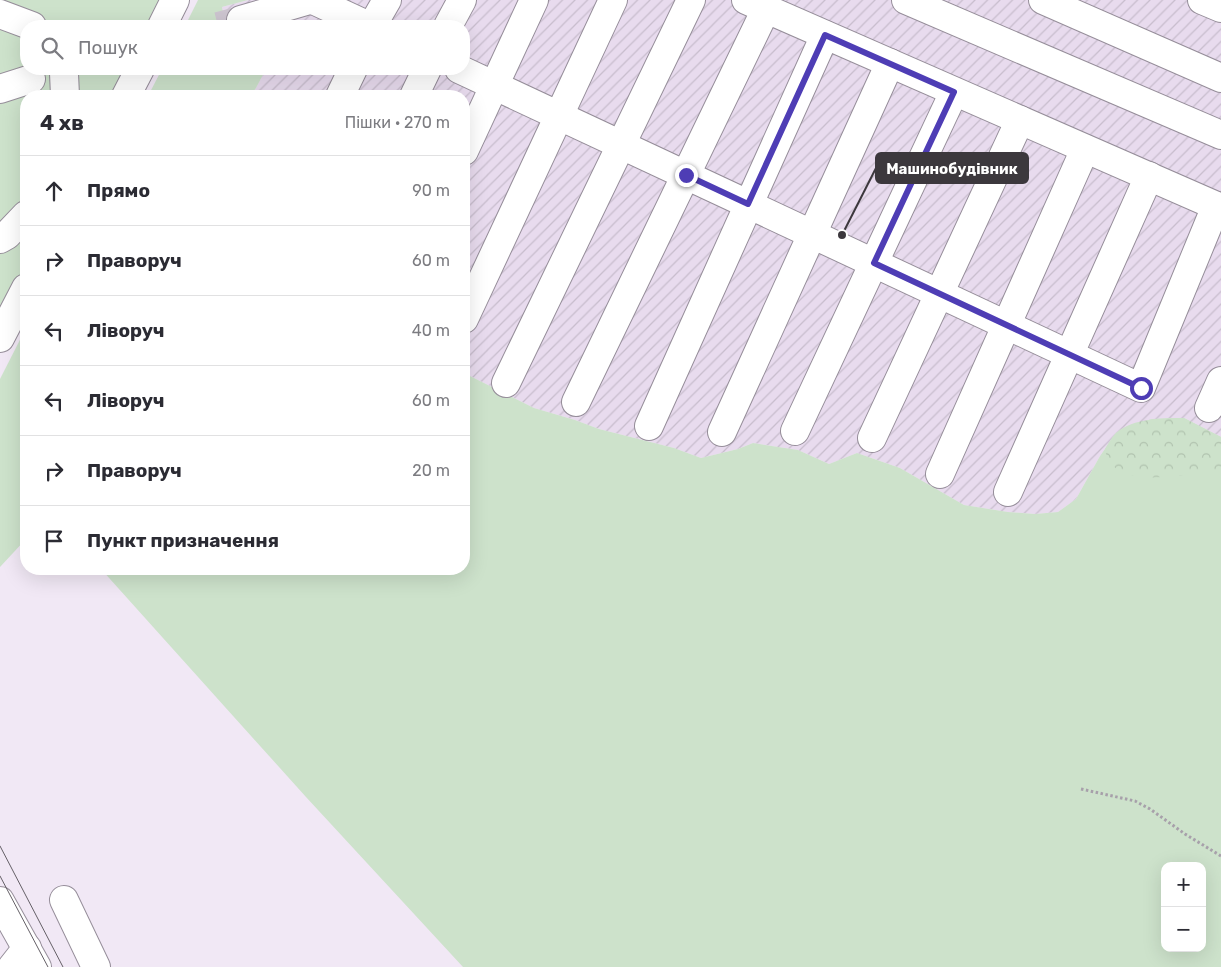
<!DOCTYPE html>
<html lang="uk">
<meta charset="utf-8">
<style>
body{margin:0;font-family:Rubik,sans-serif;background:#f2f2f3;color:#2b2b33}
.controls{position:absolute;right:15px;bottom:15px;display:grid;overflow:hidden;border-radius:10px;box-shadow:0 5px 20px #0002}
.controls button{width:45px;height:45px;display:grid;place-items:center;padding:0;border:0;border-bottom:1px solid #e1e1e2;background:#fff;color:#2b2b33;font:25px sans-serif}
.stop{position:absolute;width:15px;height:15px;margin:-11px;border:4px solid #4e3db5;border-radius:50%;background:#fff}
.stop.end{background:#4e3db5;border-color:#fff;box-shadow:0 1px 5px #0008}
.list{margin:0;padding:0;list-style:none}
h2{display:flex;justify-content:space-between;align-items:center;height:65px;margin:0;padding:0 20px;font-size:21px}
h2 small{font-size:16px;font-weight:400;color:#7c7c81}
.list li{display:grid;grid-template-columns:32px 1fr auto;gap:15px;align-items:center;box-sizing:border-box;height:70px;padding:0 20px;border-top:1px solid #e1e1e2}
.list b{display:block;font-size:19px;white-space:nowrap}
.list em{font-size:16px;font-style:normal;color:#7c7c81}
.icon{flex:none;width:28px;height:28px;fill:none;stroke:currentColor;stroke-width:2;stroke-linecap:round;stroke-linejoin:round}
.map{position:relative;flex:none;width:1221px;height:967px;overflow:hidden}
.search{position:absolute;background:#fff;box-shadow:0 5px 20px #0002;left:20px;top:20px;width:450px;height:55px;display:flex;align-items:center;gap:12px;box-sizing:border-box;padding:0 18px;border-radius:20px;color:#7c7c81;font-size:19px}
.panel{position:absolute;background:#fff;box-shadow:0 5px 20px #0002;left:20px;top:90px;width:450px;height:485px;border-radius:20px}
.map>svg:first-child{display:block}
.industrial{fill:url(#industrial-furrows)}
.green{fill:#cde2cb;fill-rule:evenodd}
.forest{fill:url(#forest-crowns)}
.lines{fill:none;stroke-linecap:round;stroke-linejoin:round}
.minor-tunnel{stroke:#cdc5d0;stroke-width:28;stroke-dasharray:28 14;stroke-linecap:butt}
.minor-casing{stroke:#968e9a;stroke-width:30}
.major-casing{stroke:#968e9a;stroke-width:30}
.path{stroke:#a7a0aa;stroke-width:3;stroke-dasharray:2.5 2.5;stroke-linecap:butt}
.minor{stroke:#fff;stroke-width:28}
.major{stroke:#fff;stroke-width:28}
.tram{stroke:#645f66;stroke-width:1}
.route{stroke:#4e3db5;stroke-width:6}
.leader{fill:none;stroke:#3c383d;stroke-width:2}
.callout-dot{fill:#3c383d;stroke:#fff;stroke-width:2}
.callout{fill:#3c383d;stroke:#3c383d;stroke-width:2}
.callout-label{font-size:15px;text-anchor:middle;font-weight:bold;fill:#fff}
</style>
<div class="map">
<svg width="1221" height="967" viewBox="0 0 1221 967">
<defs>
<pattern id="industrial-furrows" width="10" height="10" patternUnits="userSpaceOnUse" patternTransform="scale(1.25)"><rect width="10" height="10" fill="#e8dbee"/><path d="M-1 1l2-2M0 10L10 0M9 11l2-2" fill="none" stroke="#c8bdcd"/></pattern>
<pattern id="forest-crowns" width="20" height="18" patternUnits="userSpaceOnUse" patternTransform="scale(1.25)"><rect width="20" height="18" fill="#cde2cb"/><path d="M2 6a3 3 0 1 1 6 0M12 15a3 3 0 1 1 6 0" fill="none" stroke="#b1c3af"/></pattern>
</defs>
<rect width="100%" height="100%" fill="#f1e8f5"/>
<polygon class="industrial" points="248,0 1221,0 1221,437 1184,418 1116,433 1100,456 1076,499 1058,512 1035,514 1008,512 964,505 900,468 857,453 829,464 798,450 753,443 738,449 701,458 674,448 599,429 575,420 534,408 464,373 464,96 250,96 256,88 266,69 464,69 464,26 226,26 222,7"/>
<g class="green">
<polygon points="0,0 167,0 153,26 44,26 0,6"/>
<polygon points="198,0 248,0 222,7 226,26 185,26"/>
<polygon points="0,22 26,31 26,67 0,75"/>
<polygon points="37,69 54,69 58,96 26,96 26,202 0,230 0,102 43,88"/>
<polygon points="70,69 131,69 117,96 73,96"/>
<polygon points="162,69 266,69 256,88 250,96 148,96"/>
<polygon points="26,226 26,271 0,321 0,247"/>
<polygon points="26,328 26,539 0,567 0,379"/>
<path d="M464 373 534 408 575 420 599 429 674 448 701 458 738 449 753 443 798 450 829 464 857 453 900 468 964 505 1008 512 1035 514 1058 512 1076 499 1100 456 1116 433 1128 426 1152 419 1184 418 1221 437V967H463L306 797 101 569H464ZM1165 866H1202V948H1165Z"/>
</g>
<path class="forest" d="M1184 418 1221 437V469C1192 473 1111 494 1105 449 1108 444 1112 437 1116 433 1134 418 1162 418 1184 418Z"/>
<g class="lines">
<polyline class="minor-tunnel" points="218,26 241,20"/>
<g class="minor-casing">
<g id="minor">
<polyline points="313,0 369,26"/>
<polyline points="746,0 1221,208"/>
<polyline points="906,0 1221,135"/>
<polyline points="1043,0 1221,78"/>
<polyline points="1202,0 1221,8"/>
<polyline points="241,20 309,0"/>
<polyline points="372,26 387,0"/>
<polyline points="448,26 462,0"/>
<polyline points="459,69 1141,388 1216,206"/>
<polyline points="0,89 31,79"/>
<polyline points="340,96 353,69"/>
<polyline points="414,96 427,69"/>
<polyline points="464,151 534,0"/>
<polyline points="464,319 613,0"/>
<polyline points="506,383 691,0"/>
<polyline points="576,402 766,9"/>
<polyline points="1209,408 1221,381"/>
<polyline points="649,426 825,35"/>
<polyline points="795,431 954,92"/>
<polyline points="722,432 890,63"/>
<polyline points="872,438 1020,120"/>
<polyline points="940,474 1085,149"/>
<polyline points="1008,492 1149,176"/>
<polyline points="64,900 96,967"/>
<polyline points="12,967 27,948"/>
</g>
</g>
<g class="major-casing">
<g id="major">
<polyline points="0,14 32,26"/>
<polyline points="162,26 175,0"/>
<polyline points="63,69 64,73 65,96"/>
<polyline points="126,96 140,69"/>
<polyline points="0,239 7,235 26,215"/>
<polyline points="0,338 26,288"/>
<polyline points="0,901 37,967"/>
</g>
</g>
<polyline class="path" points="1081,789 1135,801 1150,809 1185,834 1221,856"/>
<use href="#minor" class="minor"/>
<use href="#major" class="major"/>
<g class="tram">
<polyline points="0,846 63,967"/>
<polyline points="0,876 48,967"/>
</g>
</g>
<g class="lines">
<polyline class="route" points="686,175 748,204 825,35 954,92 874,263 1141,388"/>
</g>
<path class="leader" d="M842 235L876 168"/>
<circle class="callout-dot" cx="842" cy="235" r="5"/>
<rect class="callout" x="876" y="153" width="152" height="30" rx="5"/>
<g class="callout-label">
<text x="952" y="174">Машинобудівник</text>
</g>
</svg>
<div class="controls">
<button>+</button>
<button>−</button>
</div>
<div class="stop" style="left:1141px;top:388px"></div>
<div class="stop end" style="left:686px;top:175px"></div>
<div class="search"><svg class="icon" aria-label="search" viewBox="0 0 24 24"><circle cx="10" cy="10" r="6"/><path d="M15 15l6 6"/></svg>Пошук</div>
<section class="panel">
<h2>4 хв<small>Пішки · 270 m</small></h2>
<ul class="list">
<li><svg class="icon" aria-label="ahead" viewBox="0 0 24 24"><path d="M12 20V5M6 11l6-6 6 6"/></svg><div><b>Прямо</b></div><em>90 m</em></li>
<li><svg class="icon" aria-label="right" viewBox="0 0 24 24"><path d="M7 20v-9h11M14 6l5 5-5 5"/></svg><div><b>Праворуч</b></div><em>60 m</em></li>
<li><svg class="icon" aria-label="left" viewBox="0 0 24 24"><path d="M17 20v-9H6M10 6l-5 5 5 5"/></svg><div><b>Ліворуч</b></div><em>40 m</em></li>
<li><svg class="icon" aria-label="left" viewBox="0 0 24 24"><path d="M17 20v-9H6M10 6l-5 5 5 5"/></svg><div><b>Ліворуч</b></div><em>60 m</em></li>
<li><svg class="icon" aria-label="right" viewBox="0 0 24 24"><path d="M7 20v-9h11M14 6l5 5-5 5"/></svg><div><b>Праворуч</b></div><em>20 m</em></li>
<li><svg class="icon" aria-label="arrive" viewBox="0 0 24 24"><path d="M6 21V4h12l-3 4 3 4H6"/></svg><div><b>Пункт призначення</b></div></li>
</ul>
</section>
</div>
